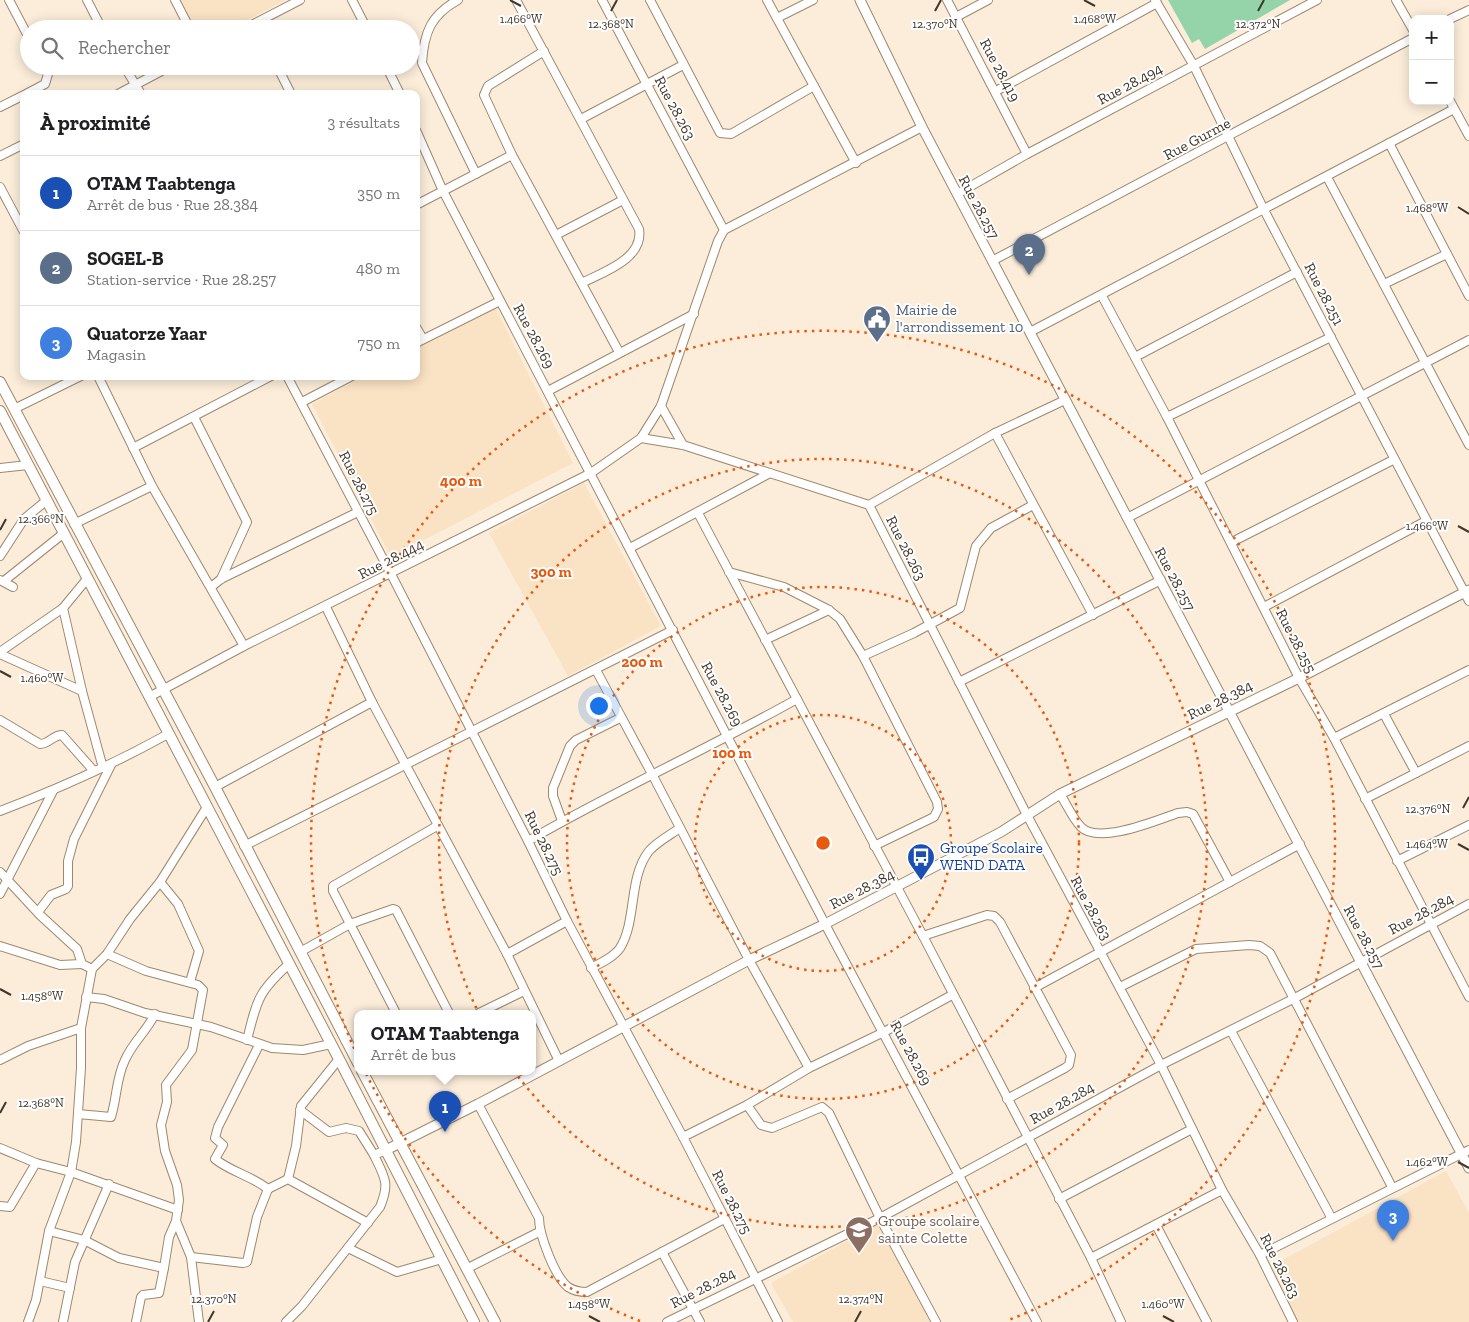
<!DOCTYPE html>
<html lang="fr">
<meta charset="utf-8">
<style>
body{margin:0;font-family:"Zilla Slab",serif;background:#f2f2f2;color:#202124}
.controls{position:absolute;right:15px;top:15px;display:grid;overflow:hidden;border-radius:10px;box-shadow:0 2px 12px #0003}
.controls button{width:45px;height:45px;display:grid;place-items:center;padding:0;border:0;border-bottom:1px solid #e0e0e0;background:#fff;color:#202124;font:25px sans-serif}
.you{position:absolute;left:598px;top:705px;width:18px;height:18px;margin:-12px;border:4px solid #fff;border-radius:50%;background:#1a73e8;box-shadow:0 0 0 8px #1a73e833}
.badge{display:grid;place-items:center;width:32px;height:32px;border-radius:50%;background:#d44541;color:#fff;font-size:16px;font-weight:700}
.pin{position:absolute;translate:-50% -41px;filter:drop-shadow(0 1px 2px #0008)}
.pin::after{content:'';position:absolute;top:26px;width:18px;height:15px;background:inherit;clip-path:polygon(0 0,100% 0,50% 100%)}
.popup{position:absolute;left:354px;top:1010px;width:182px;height:65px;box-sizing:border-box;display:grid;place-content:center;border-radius:10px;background:#fff;filter:drop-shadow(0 1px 4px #0005);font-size:16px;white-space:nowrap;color:#757577}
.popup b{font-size:19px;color:#202124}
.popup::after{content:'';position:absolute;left:50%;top:100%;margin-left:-10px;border:10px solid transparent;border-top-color:#fff}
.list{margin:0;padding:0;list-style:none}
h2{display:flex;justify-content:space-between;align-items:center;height:65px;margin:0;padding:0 20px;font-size:21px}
h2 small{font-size:16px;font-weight:400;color:#757577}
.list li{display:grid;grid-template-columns:32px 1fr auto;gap:15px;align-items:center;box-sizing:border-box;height:75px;padding:0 20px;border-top:1px solid #e0e0e0}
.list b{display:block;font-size:19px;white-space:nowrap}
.list p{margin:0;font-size:16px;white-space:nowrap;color:#757577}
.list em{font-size:16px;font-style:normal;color:#757577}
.icon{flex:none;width:28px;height:28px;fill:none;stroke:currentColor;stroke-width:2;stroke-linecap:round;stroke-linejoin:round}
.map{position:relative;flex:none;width:1469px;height:1322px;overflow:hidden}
.search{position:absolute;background:#fff;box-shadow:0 2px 12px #0003;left:20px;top:20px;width:400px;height:55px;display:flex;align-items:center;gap:12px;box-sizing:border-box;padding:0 18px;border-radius:28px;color:#757577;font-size:19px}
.panel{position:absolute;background:#fff;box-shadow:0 2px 12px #0003;left:20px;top:90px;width:400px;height:290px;border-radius:10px}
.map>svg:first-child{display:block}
.built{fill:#fae2c4}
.green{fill:#95d3a9}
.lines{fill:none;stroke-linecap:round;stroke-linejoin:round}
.minor-casing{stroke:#9f886b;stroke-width:10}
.tertiary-casing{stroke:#9f886b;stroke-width:11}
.secondary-casing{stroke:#9f886b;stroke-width:12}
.minor{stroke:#fff;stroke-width:8}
.tertiary{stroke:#fff;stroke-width:9}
.secondary{stroke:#fff;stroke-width:10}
.ticks{fill:none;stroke:#40362a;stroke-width:2}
.ring{fill:none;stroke:#e8590c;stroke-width:2.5;stroke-dasharray:2.5 5}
.labels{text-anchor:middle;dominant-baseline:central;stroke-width:4;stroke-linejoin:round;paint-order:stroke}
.street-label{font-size:15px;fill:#40362a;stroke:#fff}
.service-label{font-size:15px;fill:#4e5e75;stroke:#fff;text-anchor:start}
.transit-label{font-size:15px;fill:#164399;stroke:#fff;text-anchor:start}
.education-label{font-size:15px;fill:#785e54;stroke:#fff;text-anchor:start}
.ticks-label{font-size:12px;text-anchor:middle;fill:#40362a;stroke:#fff;stroke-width:4;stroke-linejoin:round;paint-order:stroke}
.centre{fill:#e8590c;stroke:#fff;stroke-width:2.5}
.ring-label{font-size:15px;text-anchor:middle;font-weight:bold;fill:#e8590c;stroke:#fff;stroke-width:4;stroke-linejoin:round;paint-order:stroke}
</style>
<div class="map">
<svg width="1469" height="1322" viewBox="0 0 1469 1322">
<rect width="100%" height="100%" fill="#fcedda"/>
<g class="built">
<polygon points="177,0 286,0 229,29 192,29"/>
<polygon points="495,307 573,463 391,557 312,404 364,376 416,376 416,349"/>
<polygon points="584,483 661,626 568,676 489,533"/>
<polygon points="1446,1171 1469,1213 1469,1322 1295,1322 1266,1269"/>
<polygon points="878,1224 930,1322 793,1322 771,1283"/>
</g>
<polygon class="green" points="1168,0 1290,0 1205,49 1199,39 1192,43"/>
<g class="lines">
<g class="minor-casing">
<g id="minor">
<polyline points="9,0 29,38"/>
<polyline points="87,0 102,29"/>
<polyline points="175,0 190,29"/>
<polyline points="352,0 367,29"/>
<path d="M458 0C431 15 424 32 422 63L476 174"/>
<path d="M516 0 639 229C644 259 603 272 582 283"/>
<polyline points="602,0 724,230"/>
<polyline points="650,0 720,133 731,134 814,86"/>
<polyline points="767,0 856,163"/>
<polyline points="947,0 1027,154"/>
<polyline points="1155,0 1194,66 1263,208 1469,601"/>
<polyline points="1396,0 1413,30"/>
<polyline points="956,17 988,0"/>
<polyline points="777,18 813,0"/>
<polyline points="1450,19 1469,10"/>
<polyline points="244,29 300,0"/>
<polyline points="544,51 488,86 484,95 512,155 619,352"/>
<polyline points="124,66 141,94"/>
<polyline points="277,66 291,94"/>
<polyline points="386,66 400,94"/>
<polyline points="996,91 1157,3"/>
<polyline points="26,94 45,84 48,74 44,66"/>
<polyline points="118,94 171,66"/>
<polyline points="1450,101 1469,136"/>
<polyline points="0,107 24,95"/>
<polyline points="581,119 683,65"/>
<polyline points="416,130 443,191 825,924 1037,1322"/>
<polyline points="1389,143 1469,296"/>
<polyline points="0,156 24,144"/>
<polyline points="1327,177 1469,445"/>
<polyline points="0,187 24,232"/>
<polyline points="957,194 1027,154 1317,0"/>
<polyline points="416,205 512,155"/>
<polyline points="556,235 623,200"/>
<polyline points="992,261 1413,38"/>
<polyline points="1384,284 1447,254"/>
<polyline points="1102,296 1167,417 1299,678 1334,738 1469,997"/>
<polyline points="416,327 423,339"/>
<polyline points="1030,332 1454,109"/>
<polyline points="416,343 500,301"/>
<polyline points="1135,357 1297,272"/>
<polyline points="98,376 152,486 244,646"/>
<polyline points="287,376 391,574 528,841 567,921 683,1137 778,1322"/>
<polyline points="548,391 694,314"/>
<polyline points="302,402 352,376"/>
<polyline points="661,406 683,445"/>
<polyline points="14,409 81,376"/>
<polyline points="194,417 247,522 221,579"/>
<polyline points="1167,417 1331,337"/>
<polyline points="995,433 1093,615"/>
<polyline points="641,438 683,445 869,505 995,433 1065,400"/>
<polyline points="133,448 271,376"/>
<polyline points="0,468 28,465"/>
<polyline points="869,505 1028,817 1161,1065 1222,1190 1260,1255 1293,1322"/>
<polyline points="698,513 923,936 1091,1258 1121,1322"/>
<polyline points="1127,518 1469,340"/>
<polyline points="74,524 152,486"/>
<polyline points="1232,542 1393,460"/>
<polyline points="630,548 770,473"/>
<polyline points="0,556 24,519 47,500"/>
<polyline points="729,572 784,587 829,610 840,619 863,656 937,802 938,809 934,817 874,846"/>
<polyline points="87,579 63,608 82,691 103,768"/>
<polyline points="0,580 13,587"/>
<polyline points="4,581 64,533"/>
<polyline points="211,587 221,579 358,512"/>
<polyline points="326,607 372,702 507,954 559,1061"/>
<polyline points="1264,607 1426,521"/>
<polyline points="765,640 829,610"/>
<polyline points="0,652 63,608"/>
<polyline points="0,654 82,691"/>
<polyline points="863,656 914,633 960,608 976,546 991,528 1033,505"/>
<polyline points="596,670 652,774 749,960 809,1068"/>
<polyline points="959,682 1161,580"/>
<polyline points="149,697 244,646 591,473 641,438 661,406 718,241 724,230 922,127"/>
<polyline points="1384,714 1416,773"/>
<path d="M0 720 40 744C49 744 53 735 62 735L93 770"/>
<polyline points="1334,738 1469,670"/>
<polyline points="215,787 372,702"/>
<path d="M1060 794C1067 805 1073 819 1081 827 1099 845 1157 820 1178 813L1187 812 1193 814 1230 882"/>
<polyline points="1365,799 1469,746"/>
<path d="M0 811C58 789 114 764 168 734"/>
<polyline points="562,821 553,796 553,788 570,746 576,740 620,718"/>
<path d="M528 841C616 790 708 749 797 699"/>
<polyline points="244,846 673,630"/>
<polyline points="1397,861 1469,825"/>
<polyline points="0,872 40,915 77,949 82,964 92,969"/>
<polyline points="160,882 178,904 199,951 190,982"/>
<polyline points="0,894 53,791"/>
<polyline points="38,912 51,895 66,889 68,886 68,861 74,839 111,765"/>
<polyline points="923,936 987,915 994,916 1000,922 1071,1055 1069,1065 1065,1068 1007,1099"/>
<polyline points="0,946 60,965 82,964"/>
<polyline points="300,952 350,924 393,909 396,910 449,1013"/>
<polyline points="107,954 146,971 198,985 203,990 192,1050 166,1085 167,1102 161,1125 165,1151 177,1185 179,1200 176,1221 191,1257 199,1322"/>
<polyline points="507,954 567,921"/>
<path d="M591 968C601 963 614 957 620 948 637 921 628 878 649 851 657 842 670 835 680 828"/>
<polyline points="1120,987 1196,949 1249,945 1260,946 1270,953 1392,1187"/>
<polyline points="1034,988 1300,844"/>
<polyline points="86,997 104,999 145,1013 211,1027 272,1048 303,1050 331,1044"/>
<polyline points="396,1013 333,891 333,886 437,826"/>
<polyline points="479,1013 524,991"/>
<polyline points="1231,1031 1331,1217"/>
<path d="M247 1040C257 1000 258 992 289 964"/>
<polyline points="0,1060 28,1046 81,1028"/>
<path d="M478 1104 539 1218C539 1235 555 1277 568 1287 574 1291 580 1292 587 1292L724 1219"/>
<polyline points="747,1105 761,1125 772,1128 822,1107 829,1113 880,1218 936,1322"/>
<polyline points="300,1110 329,1132 346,1128 359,1131 374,1155"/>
<path d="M78 1114 111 1117C117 1098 116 1078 125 1060 133 1042 146 1032 155 1014"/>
<polyline points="683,1137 747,1105 809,1068 884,1032 952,995"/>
<polyline points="0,1148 36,1163 71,1172 178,1210"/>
<polyline points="288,1179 296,1146 301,1106 339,1059"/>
<polyline points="268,1189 288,1179 368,1223"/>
<polyline points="1059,1199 1192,1129"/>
<polyline points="0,1206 10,1207 36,1163"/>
<polyline points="1156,1225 1207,1322"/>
<polyline points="49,1231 84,1240 119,1258 164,1268 169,1237 176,1221"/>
<polyline points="348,1248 397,1272 442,1259"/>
<polyline points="662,1252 700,1322"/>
<polyline points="1260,1255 1469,1150"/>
<path d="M191 1257 243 1263 247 1262 257 1217 268 1189C252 1176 231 1172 215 1159L223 1145 215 1138 218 1127 259 1045"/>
<polyline points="1091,1258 1222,1190"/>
<polyline points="466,1269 539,1232"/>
<polyline points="40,1281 70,1288"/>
<polyline points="28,1322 36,1300 49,1231 71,1172 76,1142 81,1068 81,1028 92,969 107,954 130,919 160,882 207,807"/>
<polyline points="63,1322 75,1262 109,1184"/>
<polyline points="136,1322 141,1297 143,1295 159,1293 164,1268"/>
<path d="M286 1322 302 1306 380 1207C390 1183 385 1178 374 1155L386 1150"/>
<polyline points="667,1322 880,1218 1161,1065 1295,998 1469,904"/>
</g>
</g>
<g class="tertiary-casing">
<g id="tertiary">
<polyline points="860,0 922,127 1469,1168"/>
<polyline points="386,1150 478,1104 749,960 825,924 1001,832 1060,794 1299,678 1469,590"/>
</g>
</g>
<g class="secondary-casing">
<g id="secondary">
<polyline points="0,382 215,787 358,1063"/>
<polyline points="0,411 339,1059 474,1322"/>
<polyline points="362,1071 495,1322"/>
</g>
</g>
<use href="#minor" class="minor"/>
<use href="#tertiary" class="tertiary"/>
<use href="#secondary" class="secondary"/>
</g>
<path class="ticks" d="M510 0 521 6M1084 0 1095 6M611 11 617 0M935 11 941 0M1258 11 1264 0M1458 207 1469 214M1458 526 1469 532M0 530 6 519M0 671 11 677M1463 808 1469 797M1458 844 1469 850M0 989 11 995M0 1113 6 1102M1458 1162 1469 1168M589 1316 600 1322M1163 1316 1174 1322M208 1322 214 1311M855 1322 861 1311"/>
<g class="ring">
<circle cx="823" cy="843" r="128"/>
<circle cx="823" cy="843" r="256"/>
<circle cx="823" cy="843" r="384"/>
<path d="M640 1321A512 512 0 1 1 1006 1321"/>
</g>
<defs>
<g id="civic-pin" transform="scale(1.4375)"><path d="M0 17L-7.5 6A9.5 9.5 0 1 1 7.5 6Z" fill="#5c6f8a" stroke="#fff"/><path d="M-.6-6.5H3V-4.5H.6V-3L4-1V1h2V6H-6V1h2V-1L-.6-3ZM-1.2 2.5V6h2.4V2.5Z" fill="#fff"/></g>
<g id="bus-pin" transform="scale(1.4375)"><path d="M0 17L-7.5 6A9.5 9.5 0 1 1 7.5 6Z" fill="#1a4fb4" stroke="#fff"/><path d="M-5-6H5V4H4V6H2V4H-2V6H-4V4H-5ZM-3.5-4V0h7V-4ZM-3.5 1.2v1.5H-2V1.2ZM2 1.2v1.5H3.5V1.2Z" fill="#fff"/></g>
<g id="school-pin" transform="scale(1.4375)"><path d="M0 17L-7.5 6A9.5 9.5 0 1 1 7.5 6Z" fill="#8d6e63" stroke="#fff"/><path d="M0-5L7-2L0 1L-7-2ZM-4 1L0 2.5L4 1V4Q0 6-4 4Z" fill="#fff"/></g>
</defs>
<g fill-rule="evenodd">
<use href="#civic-pin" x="877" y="319"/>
<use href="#bus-pin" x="921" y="857"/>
<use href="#school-pin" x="859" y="1230"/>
</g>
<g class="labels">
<g class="street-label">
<text transform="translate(1000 70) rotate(62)">Rue 28.419</text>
<text transform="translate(1130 84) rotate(-28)">Rue 28.494</text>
<text transform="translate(675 108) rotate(62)">Rue 28.263</text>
<text transform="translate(1197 139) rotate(-28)">Rue Gurme</text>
<text transform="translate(979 207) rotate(62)">Rue 28.257</text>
<text transform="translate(1324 294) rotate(63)">Rue 28.251</text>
<text transform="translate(534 336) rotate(62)">Rue 28.269</text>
<text transform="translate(359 483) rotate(63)">Rue 28.275</text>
<text transform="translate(906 548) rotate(63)">Rue 28.263</text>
<text transform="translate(391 559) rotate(-27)">Rue 28.444</text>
<text transform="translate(1175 579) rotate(62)">Rue 28.257</text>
<text transform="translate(1296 641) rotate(63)">Rue 28.255</text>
<text transform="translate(722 694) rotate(62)">Rue 28.269</text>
<text transform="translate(1220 700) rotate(-26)">Rue 28.384</text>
<text transform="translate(544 843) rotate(64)">Rue 28.275</text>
<text transform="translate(862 889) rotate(-27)">Rue 28.384</text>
<text transform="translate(1091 908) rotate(62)">Rue 28.263</text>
<text transform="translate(1421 914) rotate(-28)">Rue 28.284</text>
<text transform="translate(1364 937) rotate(62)">Rue 28.257</text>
<text transform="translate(911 1053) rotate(62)">Rue 28.269</text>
<text transform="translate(1062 1103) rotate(-29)">Rue 28.284</text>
<text transform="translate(732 1202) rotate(63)">Rue 28.275</text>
<text transform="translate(1280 1266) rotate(63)">Rue 28.263</text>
<text transform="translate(703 1288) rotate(-27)">Rue 28.284</text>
</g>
<g class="service-label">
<text x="896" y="310">Mairie de<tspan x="896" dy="17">l'arrondissement 10</tspan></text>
</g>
<g class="transit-label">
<text x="940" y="848">Groupe Scolaire<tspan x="940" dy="17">WEND DATA</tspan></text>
</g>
<g class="education-label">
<text x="878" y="1221">Groupe scolaire<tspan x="878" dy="17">sainte Colette</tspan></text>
</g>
</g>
<g class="ticks-label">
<text x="521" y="23">1.466°W</text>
<text x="1095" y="23">1.468°W</text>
<text x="611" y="28">12.368°N</text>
<text x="935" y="28">12.370°N</text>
<text x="1258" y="28">12.372°N</text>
<text x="1427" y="212">1.468°W</text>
<text x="41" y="523">12.366°N</text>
<text x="1427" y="530">1.466°W</text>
<text x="42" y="682">1.460°W</text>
<text x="1428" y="813">12.376°N</text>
<text x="1427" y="848">1.464°W</text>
<text x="42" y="1000">1.458°W</text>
<text x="41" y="1107">12.368°N</text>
<text x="1427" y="1166">1.462°W</text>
<text x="214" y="1303">12.370°N</text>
<text x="861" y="1303">12.374°N</text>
<text x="589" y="1308">1.458°W</text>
<text x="1163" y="1308">1.460°W</text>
</g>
<circle cx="823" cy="843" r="8" class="centre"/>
<g class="ring-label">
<text x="461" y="486">400 m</text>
<text x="551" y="577">300 m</text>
<text x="642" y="667">200 m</text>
<text x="732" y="758">100 m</text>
</g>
</svg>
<div class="controls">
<button>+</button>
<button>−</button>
</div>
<div class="you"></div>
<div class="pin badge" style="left:445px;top:1132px;background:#1a4fb4">1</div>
<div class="popup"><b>OTAM Taabtenga</b>Arrêt de bus</div>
<div class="pin badge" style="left:1029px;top:275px;background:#5c6f8a">2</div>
<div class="pin badge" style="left:1393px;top:1241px;background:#3f7fe0">3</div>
<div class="search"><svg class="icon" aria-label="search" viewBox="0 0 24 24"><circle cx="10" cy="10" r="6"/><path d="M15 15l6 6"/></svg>Rechercher</div>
<section class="panel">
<h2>À proximité<small>3 résultats</small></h2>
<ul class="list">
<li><span class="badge" style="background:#1a4fb4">1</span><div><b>OTAM Taabtenga</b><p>Arrêt de bus · Rue 28.384</p></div><em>350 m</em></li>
<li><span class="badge" style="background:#5c6f8a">2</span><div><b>SOGEL-B</b><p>Station-service · Rue 28.257</p></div><em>480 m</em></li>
<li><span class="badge" style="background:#3f7fe0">3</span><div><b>Quatorze Yaar</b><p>Magasin</p></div><em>750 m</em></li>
</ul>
</section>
</div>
